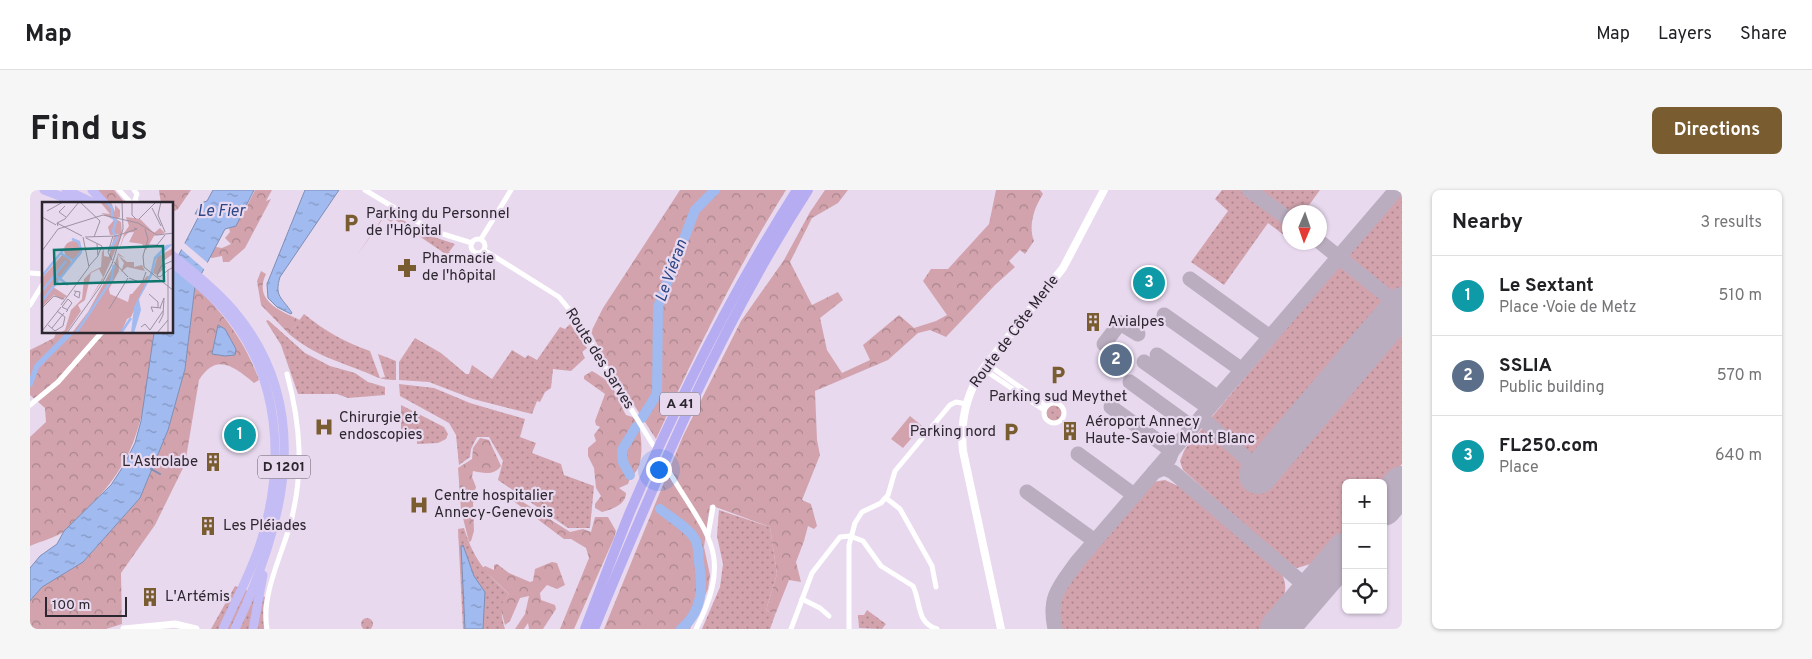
<!DOCTYPE html>
<meta charset="utf-8">
<style>
body{margin:0;font-family:Overpass,sans-serif;background:#f6f6f6;color:#202124}
.controls{position:absolute;right:15px;bottom:15px;display:grid;overflow:hidden;border-radius:8px;box-shadow:0 1px 4px #0004}
.controls button{width:45px;height:45px;display:grid;place-items:center;padding:0;border:0;border-bottom:1px solid #e0e0e0;background:#fff;color:#202124;font:25px sans-serif}
.compass{position:absolute;left:1252px;top:15px;width:45px;height:45px;border-radius:50%;background:#fff;box-shadow:0 1px 4px #0004;rotate:182deg}
.scale{position:absolute;left:15px;bottom:12px;width:82px;box-sizing:border-box;padding-left:5px;border:2px solid #2c262e;border-top:0;font-size:14px;line-height:18px;white-space:nowrap;color:#2c262e;-webkit-text-stroke:4px #e8d9ef;paint-order:stroke}
.you{position:absolute;left:628px;top:279px;width:18px;height:18px;margin:-12px;border:4px solid #fff;border-radius:50%;background:#1a73e8;box-shadow:0 0 0 8px #1a73e833}
.badge{display:grid;place-items:center;width:32px;height:32px;border-radius:50%;background:#795d30;color:#fff;font-size:16px;font-weight:700}
.pin{position:absolute;translate:-50% -50%;border:2px solid #fff;box-shadow:0 1px 5px #0006}
.list{margin:0;padding:0;list-style:none}
h2{display:flex;justify-content:space-between;align-items:center;height:65px;margin:0;padding:0 20px;font-size:21px}
h2 small{font-size:16px;font-weight:400;color:#757577}
.list li{display:grid;grid-template-columns:32px 1fr auto;gap:15px;align-items:center;box-sizing:border-box;height:80px;padding:0 20px;border-top:1px solid #e0e0e0}
.list b{display:block;font-size:19px;white-space:nowrap}
.list p{margin:0;font-size:16px;white-space:nowrap;color:#757577}
.list em{font-size:16px;font-style:normal;color:#757577}
.icon{flex:none;width:28px;height:28px;fill:none;stroke:currentColor;stroke-width:2;stroke-linecap:round;stroke-linejoin:round}
.map{position:relative;flex:none;width:1372px;height:439px;overflow:hidden;border-radius:8px}
header{display:flex;align-items:center;gap:30px;box-sizing:border-box;height:70px;padding:0 25px;background:#fff;border-bottom:1px solid #e0e0e0}
header strong{font-size:24px}
nav{display:flex;gap:28px;margin-inline-start:auto;font-size:18px}
.intro{display:flex;align-items:center;justify-content:space-between;box-sizing:border-box;height:120px;padding:0 30px}
h1{margin:0;font-size:35px}
.button{padding:12px 22px;border-radius:8px;background:#795d30;color:#fff;font-size:18px;font-weight:700}
main{display:flex;gap:30px;padding:0 30px}
aside{flex:1;background:#fff;border-radius:8px;box-shadow:0 1px 4px #0004}
.map>svg:first-child{display:block}
.grass{fill:url(#grass-dots)}
.forest{fill:url(#forest-crowns)}
.pitch{fill:#d2a3ad}
.water{fill:url(#water-ripples);stroke:#7e8eb5}
.pier{fill:#e8d9ef}
.lines{fill:none;stroke-linecap:round;stroke-linejoin:round}
.stream{stroke:#7e8eb5;stroke-width:2}
.canal{stroke:#a1baef;stroke-width:5.5}
.river{stroke:#a1baef;stroke-width:10}
.taxiway{stroke:#baadc0;stroke-width:15}
.runway{stroke:#baadc0;stroke-width:38}
.minor{stroke:#fff;stroke-width:5}
.tertiary{stroke:#fff;stroke-width:7}
.secondary{stroke:#fff;stroke-width:8}
.trunk{stroke:#c4bcf4;stroke-width:9}
.motorway{stroke:#b6acf2;stroke-width:10}
.labels{text-anchor:middle;dominant-baseline:central;stroke-width:4.5;stroke-linejoin:round;paint-order:stroke}
.shield{fill:#e8d9ef;stroke:#645c68;stroke-width:1}
.shield-label{font-size:14px;font-weight:bold;fill:#2c262e}
.poi-label{font-size:15px;fill:#2c262e;stroke:#e8d9ef;text-anchor:start}
.street-label{font-size:15px;fill:#2c262e;stroke:#e8d9ef}
.water-label{font-size:16px;font-style:italic;fill:#2d4686;stroke:#e8d9ef}
.inset-river{fill:none;stroke:#a1baef;stroke-width:2.5}
.inset-road{fill:none;stroke:#9d91a2;stroke-width:1}
.view{fill:#0f766e;fill-opacity:0.15;stroke:#0f766e;stroke-width:2.5}
.inset-edge{fill:none;stroke:#2c262e;stroke-width:2.5}
</style>
<header>
<strong>Map</strong>
<nav><a>Map</a><a>Layers</a><a>Share</a></nav>
</header>
<div class="intro"><h1>Find us</h1><a class="button">Directions</a></div>
<main>
<div class="map">
<svg width="1372" height="439" viewBox="0 0 1372 439">
<defs>
<pattern id="grass-dots" width="8" height="8" patternUnits="userSpaceOnUse" patternTransform="scale(1.25)"><rect width="8" height="8" fill="#d2a3ad"/><path d="M2 2h.1M6 6h.1" fill="none" stroke="#ab858d" stroke-width="1.8" stroke-linecap="round"/></pattern>
<pattern id="forest-crowns" width="20" height="18" patternUnits="userSpaceOnUse" patternTransform="scale(1.25)"><rect width="20" height="18" fill="#d2a3ad"/><path d="M2 6a3 3 0 1 1 6 0M12 15a3 3 0 1 1 6 0" fill="none" stroke="#ab858d"/></pattern>
<pattern id="water-ripples" width="26" height="14" patternUnits="userSpaceOnUse" patternTransform="scale(1.25)"><rect width="26" height="14" fill="#a1baef"/><path d="M2 4q2-2 4 0t4 0M15 11q2-2 4 0t4 0" fill="none" stroke="#8397c2"/></pattern>
</defs>
<rect width="100%" height="100%" fill="#e8d9ef"/>
<g class="grass">
<polygon points="1192,0 1212,0 1260,34 1259,49 1238,33 1194,95 1161,72 1198,21 1185,9"/>
<polygon points="1228,0 1290,0 1274,22 1259,23"/>
<polygon points="1372,0 1372,274 1353,295 1353,293 1316,293 1316,339 1284,373 1267,378 1257,373 1153,280 1150,271 1155,259"/>
<polygon points="361,23 398,45 425,54 419,62 423,66 419,71 416,68 417,65 364,29 361,32 354,27 326,67 355,24"/>
<path d="M274 124C295 141 314 152 340 161L350 188 355 187 348 164 366 171V190C349 190 348 187 332 181 302 169 285 165 259 144Z"/>
<polygon points="238,130 275,163 300,176 325,183 338,192 355,197 355,205 318,208 307,204 268,204 251,155 236,131"/>
<polygon points="540,134 557,158 552,162 555,168 541,181 523,179 521,198 515,202 510,212 507,211 502,224 443,209 399,192 369,190 369,172 385,148 411,163 436,184 439,184 442,175 462,189 482,160 495,168 498,165 507,170 530,137 535,139"/>
<polygon points="369,194 404,198 440,213 495,229 490,247 506,253 502,263 531,274 534,285 564,296 560,338 538,338 468,290 473,271 459,247 447,247 441,259 440,267 429,275 426,245 419,233 370,206"/>
<polygon points="371,215 414,237 418,244 416,249 408,253 387,254 387,246 371,247"/>
<circle cx="1024" cy="223" r="8"/>
<path d="M1135 290 1150 297 1250 381C1265 404 1245 422 1230 439H1031L1028 419 1035 399 1116 296 1123 292Z"/>
<polygon points="689,320 740,337 747,384 736,420 745,425 740,439 672,439 690,397 693,374 687,346"/>
<path d="M434 338C444 370 455 382 479 404 469 417 471 424 475 439H433L428 339Z"/>
<polygon points="205,396 235,407 233,418 234,439 181,439"/>
<polygon points="837,420 856,434 852,439 829,438 828,425 834,425"/>
<circle cx="337" cy="434" r="6"/>
</g>
<g class="forest">
<polygon points="64,0 84,0 96,14 79,14"/>
<polygon points="129,0 161,0 148,19 143,22 142,14 131,14"/>
<polygon points="225,0 242,0 236,11 241,9 215,58 199,72 193,72 192,66 182,68 179,67 186,57 192,58 201,54 195,48 200,42 199,38 217,16"/>
<path d="M650 0H756C706 79 665 164 626 249L576 172 561 142 573 118Z"/>
<path d="M795 0H818L808 13 782 28 760 72 782 115 808 102 813 110 790 128 797 160 812 183 840 170 833 155 869 125 884 138 906 131 917 125 893 91 901 79H918L959 34 966 0H1010L1013 4C1004 18 998 36 1004 51L995 64 990 60 979 71 985 77 965 95 916 147 900 140 888 143 858 170 785 201 787 250 790 265 772 310 781 314 787 336 784 339 778 336 774 351 766 372 771 392 759 390 745 425 736 420 747 384 740 337 680 315 674 357 680 385 678 399 660 439H574L653 246 711 131 754 70 780 22Z"/>
<path d="M231 81 236 84C223 111 251 121 270 130L259 144 231 115 227 91Z"/>
<path d="M165 96C194 124 215 151 229 190L224 193C204 177 187 162 169 190L155 274 125 335 91 383 92 434 76 439H0V411L12 397 53 372 110 308 138 240 155 179Z"/>
<path d="M26 143H124C114 217 114 264 57 319 50 326 43 335 35 341 25 348 11 351 0 356V247L16 232 15 218 0 205V160L24 148Z"/>
<path d="M562 181C587 195 584 203 596 225L606 228C612 240 614 269 607 280 603 286 600 287 598 294L589 298 596 303C596 315 582 319 572 322L565 318V314L571 306 566 298 564 278 558 266V258L566 251 564 245 570 237 566 235 565 231 575 204 554 189V186Z"/>
<path d="M450 248 459 250 471 276C464 286 453 283 443 281L442 287 446 297 444 304 447 307 443 313 444 341 441 351 439 352 431 320 428 278 442 269 443 258Z"/>
<polygon points="482,305 540,342 553,339 561,342 565,327 578,327 586,341 584,348 544,439 530,439 559,368 556,358 541,349 534,349 482,310"/>
<polygon points="522,372 527,373 535,395 527,399 517,395 510,403 511,410 525,415 526,419 513,439 499,439 498,433 494,439 485,439 495,424 499,406 490,408 480,431 475,435 470,416 479,404 452,378 455,376 464,380 464,375 467,374 479,383 500,392 503,391 505,379"/>
</g>
<polygon class="pitch" points="880,226 892,236 873,258 861,249"/>
<g class="water">
<polygon points="183,0 224,0 206,36 195,39 165,96 155,179 138,240 110,308 53,372 12,397 0,411 0,378 10,366 27,354 34,341 81,295 94,275 105,253 111,231 124,143 142,142 143,76 170,24 165,24 171,13 177,11"/>
<path d="M275 0H309L250 87C244 107 252 107 262 123L261 124 247 117 238 108 237 94Z"/>
<polygon points="188,135 195,139 206,159 205,165 195,166 182,164"/>
<polygon points="433,355 444,386 455,402 453,439 435,439 431,356"/>
</g>
<polygon class="pier" points="153,52 179,74 176,81 150,58"/>
<g class="lines">
<polyline class="stream" points="121,279 130,284"/>
<polyline class="canal" points="0,194 7,176 41,142"/>
<g class="river">
<polyline points="612,228 627,204 628,117 665,20 685,0"/>
<polyline points="600,285 593,272 592,260 606,237"/>
<path d="M630 319C641 328 658 337 665 349 669 356 668 365 669 372 673 398 673 421 651 439"/>
</g>
<g class="taxiway">
<polyline points="1219,0 1260,30"/>
<polyline points="1290,52 1371,117"/>
<polyline points="1160,89 1240,147"/>
<polyline points="1134,125 1212,180"/>
<polyline points="1074,154 1090,133 1108,144"/>
<polyline points="1127,165 1188,208"/>
<polyline points="1114,172 1179,218"/>
<polyline points="1100,192 1162,237"/>
<polyline points="1081,217 1142,261 1139,269"/>
<polyline points="1171,227 1231,282"/>
<polyline points="1048,264 1104,305"/>
<polyline points="1124,282 1134,278 1143,282 1270,391 1279,394 1290,391"/>
<polyline points="997,302 1065,351"/>
<polyline points="1270,391 1275,403 1272,412"/>
<path d="M1025 439C1018 407 1029 397 1047 372L1366 0"/>
</g>
<g class="runway">
<polyline points="1228,285 1372,116"/>
<polyline points="1353,317 1372,295"/>
<polyline points="1249,439 1316,361"/>
</g>
<g class="minor">
<polyline points="89,0 102,14"/>
<polyline points="104,0 107,4 105,10 109,14"/>
<polyline points="335,0 403,41 442,53"/>
<circle cx="448" cy="56" r="7"/>
<polyline points="451,49 481,0"/>
<polyline points="454,60 529,107 543,124 623,255"/>
<polyline points="0,83 14,84"/>
<polyline points="0,115 14,92"/>
<polyline points="957,174 1017,216"/>
<polyline points="953,179 1014,220"/>
<circle cx="1024" cy="223" r="10"/>
<polyline points="0,215 28,192 72,142"/>
<path d="M638 280C676 345 705 362 666 439"/>
<polyline points="856,308 870,319 902,376 906,397"/>
<polyline points="678,345 683,317"/>
<polyline points="772,409 790,418 799,426"/>
<path d="M237 439C231 405 251 367 260 335 274 283 271 236 257 184"/>
<path d="M761 439 782 383 810 347 820 346 833 351 851 376 883 396C891 412 886 433 907 439"/>
<polyline points="819,439 819,355 825,333 832,322 851,313 858,305 865,281 920,215 926,212 936,214"/>
</g>
<polyline class="tertiary" points="94,439 145,434 166,439"/>
<path class="secondary" d="M971 439 933 261C930 231 936 204 953 179L1033 78 1074 0"/>
<g class="trunk">
<polyline points="14,0 51,14"/>
<polyline points="36,0 66,14"/>
<polyline points="62,0 75,14"/>
<path d="M142 65C163 82 186 100 204 121 286 218 254 336 205 439"/>
<path d="M142 73C162 89 182 105 198 124 250 187 255 272 232 348 223 379 206 409 193 439"/>
<polyline points="223,439 233,385"/>
</g>
<g class="motorway">
<path d="M555 439C570 400 584 361 600 322 647 212 702 102 767 0"/>
<path d="M564 439C626 288 689 138 778 0"/>
</g>
</g>
<defs>
<g id="parking-bare" transform="scale(1.5)"><path d="M-3.5-5.5H1a3.5 3.5 0 0 1 0 7H-1V5.5H-3.5ZM-1-3.4V-.6H.8a1.4 1.4 0 0 0 0-2.8Z" fill="#795d30" stroke="#e8d9ef" stroke-width="2.5" paint-order="stroke"/></g>
<g id="pharmacy-bare" transform="scale(1.5)"><path d="M-2-6h4v4h4v4h-4v4h-4v-4h-4v-4h4Z" fill="#795d30" stroke="#e8d9ef" stroke-width="2.5" paint-order="stroke"/></g>
<g id="building-bare" transform="scale(1.5)"><path d="M-4-6H4V6H1V3H-1V6H-4ZM-2.5-4.3h1.7v1.8h-1.7ZM.8-4.3h1.7v1.8H.8ZM-2.5-1h1.7V.8h-1.7ZM.8-1h1.7V.8H.8Z" fill="#795d30" stroke="#e8d9ef" stroke-width="2.5" paint-order="stroke"/></g>
<g id="hospital-bare" transform="scale(1.5)"><path d="M-5-5h3v3.5h4V-5h3V5h-3V1.5h-4V5h-3Z" fill="#795d30" stroke="#e8d9ef" stroke-width="2.5" paint-order="stroke"/></g>
</defs>
<g fill-rule="evenodd">
<use href="#parking-bare" x="321" y="33"/>
<use href="#pharmacy-bare" x="377" y="78"/>
<use href="#building-bare" x="1063" y="132"/>
<use href="#parking-bare" x="1028" y="185"/>
<use href="#hospital-bare" x="294" y="237"/>
<use href="#building-bare" x="1040" y="241"/>
<use href="#parking-bare" x="981" y="242"/>
<use href="#building-bare" x="183" y="272"/>
<use href="#hospital-bare" x="389" y="315"/>
<use href="#building-bare" x="178" y="336"/>
<use href="#building-bare" x="120" y="407"/>
</g>
<g class="labels">
<g class="shield">
<rect x="630" y="202.5" width="40" height="23" rx="4"/>
<rect x="228" y="265.5" width="52" height="23" rx="4"/>
</g>
<g class="shield-label">
<text x="650" y="214">A 41</text>
<text x="254" y="277">D 1201</text>
</g>
<g class="poi-label">
<text x="336" y="24">Parking du Personnel<tspan x="336" dy="17">de l'Hôpital</tspan></text>
<text x="392" y="69">Pharmacie<tspan x="392" dy="17">de l'hôpital</tspan></text>
<text x="1078" y="132">Avialpes</text>
<text x="1028" y="207" text-anchor="middle">Parking sud Meythet</text>
<text x="309" y="228">Chirurgie et<tspan x="309" dy="17">endoscopies</tspan></text>
<text x="1055" y="232">Aéroport Annecy<tspan x="1055" dy="17">Haute-Savoie Mont Blanc</tspan></text>
<text x="966" y="242" text-anchor="end">Parking nord</text>
<text x="168" y="272" text-anchor="end">L'Astrolabe</text>
<text x="404" y="306">Centre hospitalier<tspan x="404" dy="17">Annecy-Genevois</tspan></text>
<text x="193" y="336">Les Pléiades</text>
<text x="135" y="407">L'Artémis</text>
</g>
<g class="street-label">
<text transform="translate(985 142) rotate(-53)">Route de Côte Merle</text>
<text transform="translate(569 169) rotate(58)">Route des Sarves</text>
</g>
<g class="water-label">
<text x="191" y="22">Le Fier</text>
<text transform="translate(642 81) rotate(-70)">Le Viéran</text>
</g>
</g>
<g transform="translate(12 12)">
<rect width="131" height="131" fill="#e8d9ef"/>
<path d="M84 15 98 17 112 31 118 26 123 31 112 34 104 48 100 42 87 40 92 30 82 31 87 24ZM22 48a9 9 0 1 1 18 0a9 9 0 1 1-18 0ZM21 52 30 60 11 85 25 94 20 98 12 93 0 105V76ZM76 53 85 60H92V65L100 63 103 69 85 65 79 70 82 61Z" fill="#d2a3ad"/>
<path d="M69 0 73 10V3L78 8V15L74 17 79 20 80 32 68 33 66 25 72 18 59 11 68 12 59 1ZM89 28 82 35 76 51 83 56 76 53 77 69 67 87 68 92 86 100 88 92H90L105 74H107L89 115 85 117 79 131H30L46 110 73 61 82 32ZM80 33 60 79 48 97 61 75 57 67 49 71 43 98 36 103 39 109 24 131H18L23 128 29 108 40 97 42 77 49 70 59 65 60 50 62 47V54L67 55 72 34ZM131 46V52L120 60 124 65 115 73 111 71 115 55Z" fill="#d2a3ad"/>
<path d="M131 42 114 57 111 72 97 97 99 108 92 131H89L92 105 108 72 112 55 124 43Z" fill="#a1baef"/>
<path class="inset-river" d="M64 0 70 6V15L74 19 71 29 75 36 67 49M18 51 32 59M13 73 26 83M0 74 22 47M0 89 24 59M0 99 39 50 37 40 30 37M34 131 69 79 72 63M79 131 89 116"/>
<path class="inset-road" d="M38 0 58 19M90 0V13L94 17M119 0 116 13 123 30M23 4 17 10 24 15M110 6 119 24M5 9 21 0M0 15 14 23M97 17 114 0M15 21 23 17 37 0M16 24 15 21 40 34M103 27 106 37 101 54 102 65 132 89M43 35 74 34 95 27 92 26M52 35 58 19M44 36 60 44 56 53M105 43H115L123 33M0 49 16 27 61 13 96 21 115 33 132 31M70 58 66 50 71 34M72 60 86 75M47 64 56 54 55 42M126 68 118 75 115 74 119 64 132 58M87 76 100 81 104 70M32 89 38 90 37 96 32 93 34 90M107 92 116 100V106M19 103 47 65 41 35M0 106 12 94 22 97M67 107 86 76M24 110 26 108 20 105 26 97 30 101 25 108M111 110 109 105 119 106M117 121 121 113 122 96 118 106M6 123 13 129 21 124 23 115 15 109M99 125 103 122 108 128 121 109M10 126 22 111M0 129 19 105M25 131 58 85 70 62 81 27 80 0M115 131 126 118M126 131V68L132 65"/>
<path class="view" d="M121 44 122 79 13 82 12 48Z"/>
<rect width="131" height="131" class="inset-edge"/>
</g>
</svg>
<div class="controls">
<button>+</button>
<button>−</button>
<button><svg class="icon" aria-label="locate" viewBox="0 0 24 24"><circle cx="12" cy="12" r="6"/><path d="M12 2v4M12 18v4M2 12h4M18 12h4"/></svg></button>
</div>
<svg class="compass" viewBox="-18 -18 36 36"><path d="M0-13l5 13h-10z" fill="#e53935"/><path d="M0 13l5-13h-10z" fill="#757577"/></svg>
<div class="scale">100 m</div>
<div class="you"></div>
<div class="pin badge" style="left:210px;top:245px;background:#0f9aa8">1</div>
<div class="pin badge" style="left:1086px;top:170px;background:#5c6f8a">2</div>
<div class="pin badge" style="left:1119px;top:93px;background:#0f9aa8">3</div>
</div>
<aside>
<h2>Nearby<small>3 results</small></h2>
<ul class="list">
<li><span class="badge" style="background:#0f9aa8">1</span><div><b>Le Sextant</b><p>Place · Voie de Metz</p></div><em>510 m</em></li>
<li><span class="badge" style="background:#5c6f8a">2</span><div><b>SSLIA</b><p>Public building</p></div><em>570 m</em></li>
<li><span class="badge" style="background:#0f9aa8">3</span><div><b>FL250.com</b><p>Place</p></div><em>640 m</em></li>
</ul>
</aside>
</main>
